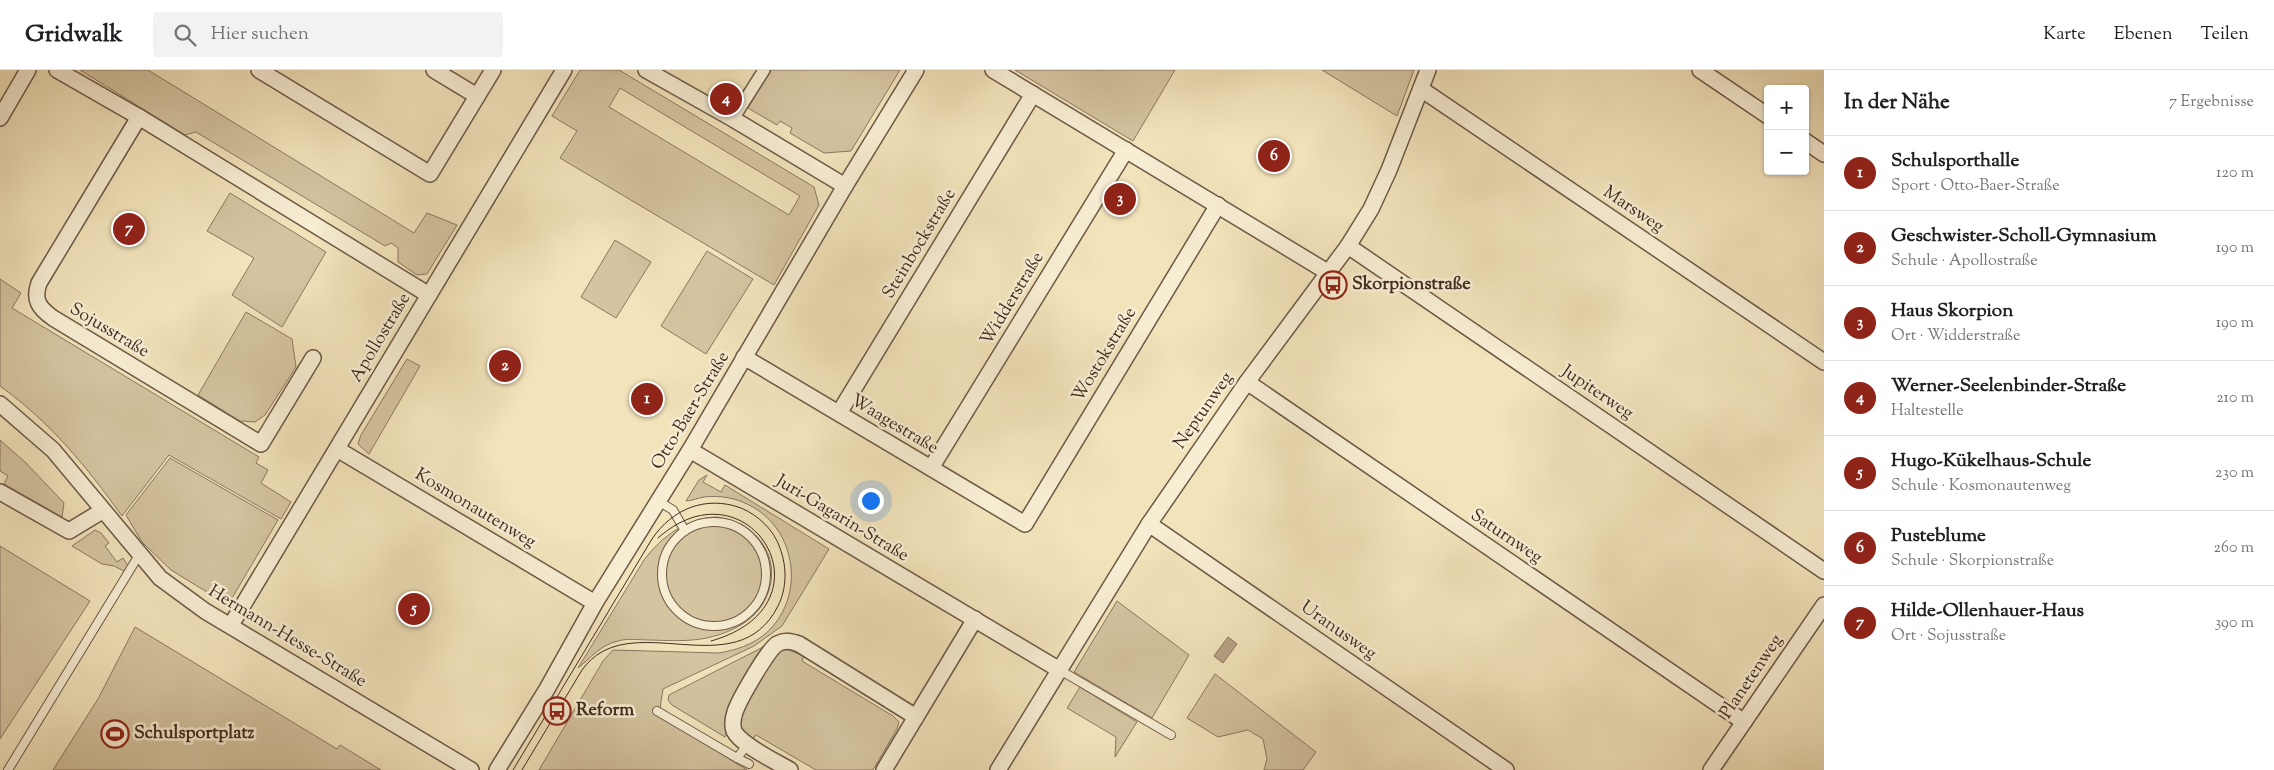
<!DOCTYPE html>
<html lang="de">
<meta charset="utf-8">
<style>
body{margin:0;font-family:"Sorts Mill Goudy",serif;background:#f2f2f2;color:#202124}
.controls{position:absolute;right:15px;top:15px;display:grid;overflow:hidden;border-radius:5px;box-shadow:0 1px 4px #0004}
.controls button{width:45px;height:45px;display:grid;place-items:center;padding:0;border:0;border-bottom:1px solid #e0e0e0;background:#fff;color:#202124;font:25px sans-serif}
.you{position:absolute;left:870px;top:430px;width:18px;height:18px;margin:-12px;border:4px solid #fff;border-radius:50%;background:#1a73e8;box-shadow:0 0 0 8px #1a73e833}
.badge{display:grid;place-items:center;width:32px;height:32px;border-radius:50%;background:#8f2418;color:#fff;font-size:16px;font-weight:700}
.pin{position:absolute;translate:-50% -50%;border:2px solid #fff;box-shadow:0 1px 5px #0006}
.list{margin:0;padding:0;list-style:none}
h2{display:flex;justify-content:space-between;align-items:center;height:65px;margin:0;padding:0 20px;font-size:21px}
h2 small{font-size:16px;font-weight:400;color:#757577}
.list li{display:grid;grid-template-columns:32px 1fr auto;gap:15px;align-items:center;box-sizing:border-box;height:75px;padding:0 20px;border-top:1px solid #e0e0e0}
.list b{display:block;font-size:19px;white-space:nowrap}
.list p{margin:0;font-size:16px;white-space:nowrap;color:#757577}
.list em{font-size:16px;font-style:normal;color:#757577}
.icon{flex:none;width:28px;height:28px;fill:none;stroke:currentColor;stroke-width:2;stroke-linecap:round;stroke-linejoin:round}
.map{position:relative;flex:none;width:1824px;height:700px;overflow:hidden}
header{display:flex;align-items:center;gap:30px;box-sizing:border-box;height:70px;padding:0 25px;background:#fff;border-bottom:1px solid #e0e0e0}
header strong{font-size:24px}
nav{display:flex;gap:28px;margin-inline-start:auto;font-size:18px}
.search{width:350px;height:45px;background:#f2f2f2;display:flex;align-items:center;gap:12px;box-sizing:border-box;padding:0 18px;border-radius:5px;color:#757577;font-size:19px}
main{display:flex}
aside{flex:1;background:#fff}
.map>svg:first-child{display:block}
.green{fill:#d4c4a0;stroke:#8a7760;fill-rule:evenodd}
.water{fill:#b6a486;stroke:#87735d}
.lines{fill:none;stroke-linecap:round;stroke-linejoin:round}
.service-casing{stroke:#6d5846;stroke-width:10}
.pedestrian-casing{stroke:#6d5846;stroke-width:14}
.minor-casing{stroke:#6d5846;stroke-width:18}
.service{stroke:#f7edd3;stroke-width:8}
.pedestrian{stroke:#f7edd3;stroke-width:11}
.minor{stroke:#f7edd3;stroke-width:15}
.tram{stroke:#412a1f;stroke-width:1}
.labels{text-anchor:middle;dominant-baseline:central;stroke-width:5;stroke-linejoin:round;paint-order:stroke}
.street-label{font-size:18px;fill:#412a1f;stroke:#f7edd3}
.poi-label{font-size:18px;font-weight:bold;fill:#412a1f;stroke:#f7edd3;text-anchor:start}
</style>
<header>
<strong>Gridwalk</strong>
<div class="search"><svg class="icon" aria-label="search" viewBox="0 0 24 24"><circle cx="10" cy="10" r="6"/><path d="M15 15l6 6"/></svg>Hier suchen</div>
<nav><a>Karte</a><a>Ebenen</a><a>Teilen</a></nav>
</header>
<main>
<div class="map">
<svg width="1824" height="700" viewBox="0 0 1824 700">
<rect width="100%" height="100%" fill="#f2e3bb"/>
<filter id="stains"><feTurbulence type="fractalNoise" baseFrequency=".004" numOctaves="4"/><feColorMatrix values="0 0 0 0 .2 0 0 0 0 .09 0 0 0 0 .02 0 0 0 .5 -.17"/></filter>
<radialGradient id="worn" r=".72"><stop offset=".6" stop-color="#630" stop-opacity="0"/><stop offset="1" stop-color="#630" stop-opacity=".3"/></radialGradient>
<g class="green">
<polygon points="80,0 148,0 414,163 427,143 457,155 427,204 417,205 398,192 398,178 391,173 385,176 196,62 185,65"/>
<path d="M580 0H619L814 117 819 135 774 215 560 88 577 61 552 46ZM620 18 800 126 789 145 609 37Z"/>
<polygon points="771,0 900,0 851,81 824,83 790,63 792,58 780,51 777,55 748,38"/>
<polygon points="1015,0 1175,0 1133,71"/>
<polygon points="1322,0 1414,0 1397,46"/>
<polygon points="230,123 326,182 282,257 232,225 254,188 207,161"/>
<polygon points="615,170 651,192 616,248 581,227"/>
<polygon points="707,181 753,209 706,284 661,256"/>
<path d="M0 209 21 223 12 238 259 387 256 393 268 400 261 413 291 432 281 449 169 385 122 446C87 397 49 351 0 316Z"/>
<polygon points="246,242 292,269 296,297 265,345 255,352 240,351 198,325"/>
<polygon points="407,289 420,296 369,384 358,374 361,365"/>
<polygon points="0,370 26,393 64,433 62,447 4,414 8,406 0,401"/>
<polygon points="170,388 278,450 228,535 171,500 142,472 126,445"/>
<path d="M707 405 703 412 721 422 725 415 829 479 782 556 754 576 663 619 659 645 747 700H539L603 591 613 580 719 583C736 580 752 575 765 564 806 529 798 459 749 435 736 428 719 425 704 427 698 428 691 431 686 431L699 410Z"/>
<path d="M717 447C735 450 751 457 762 473 772 487 774 504 769 520 764 536 754 547 741 555 709 573 684 571 649 570 639 570 628 568 618 571 600 575 591 588 578 598L644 490C662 466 687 448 717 447Z"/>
<polygon points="95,460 101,463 109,473 105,476 117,492 123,488 129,497 124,501 114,496 102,494 72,476"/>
<polygon points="0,476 90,531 0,669"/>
<polygon points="1117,531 1189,585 1152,648 1074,602"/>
<polygon points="135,557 337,679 340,675 381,700 53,700 98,629"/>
<polygon points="771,573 725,667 672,635 668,630 669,625"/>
<path d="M786 579 804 586 802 591 893 646 899 652 897 659 873 700H816L756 665 753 669C748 666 741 661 740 655 737 634 767 599 778 581Z"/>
<polygon points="1215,604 1316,682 1303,700 1264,700 1267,689 1263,669 1248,660 1218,667 1187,648"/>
<polygon points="1080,617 1137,652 1115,687 1116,667 1067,638"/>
</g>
<polygon class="water" points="1228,567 1237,574 1223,593 1214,586"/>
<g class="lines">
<g class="service-casing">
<g id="service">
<polyline points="658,431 673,440 685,461"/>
<circle cx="714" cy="504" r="52"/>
<polyline points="1058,599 1171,665"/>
<polyline points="657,641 737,688 748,674"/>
<polyline points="737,688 749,694"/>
<polyline points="8,700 139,485"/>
</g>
</g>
<g class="pedestrian-casing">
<polyline id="pedestrian" points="733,49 764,0"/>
</g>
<g class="minor-casing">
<g id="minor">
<polyline points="57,0 139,47 429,225"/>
<polyline points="259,0 430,104 493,0"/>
<polyline points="434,0 477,26"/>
<polyline points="646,0 733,49 845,116"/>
<polyline points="993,0 1329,203"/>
<polyline points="1700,0 1768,46"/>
<polyline points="1421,19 1824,292"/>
<path d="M139 47 39 213C33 230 39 238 53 248L261 374 313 288"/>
<polyline points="0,48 28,0"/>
<polyline points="1805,71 1824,84"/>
<polyline points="1348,176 1824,501"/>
<polyline points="744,287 1025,454 1218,135"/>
<polyline points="1247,312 1744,652"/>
<polyline points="0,334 53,380 160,508 205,541 471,700"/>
<polyline points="839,343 1033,24"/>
<polyline points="337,379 595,533"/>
<polyline points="690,380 1058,599"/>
<polyline points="931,398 1126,80"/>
<polyline points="0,422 69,461 102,441"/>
<polyline points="1149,454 1506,700"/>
<polyline points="231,555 564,0"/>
<polyline points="497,700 547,619 595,533 690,380 845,116 916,0"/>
<path d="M790 700C777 692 741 675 734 661 732 655 733 648 735 642 739 630 767 581 777 574 785 570 791 571 799 574L916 647"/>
<polyline points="884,700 975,549"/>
<polyline points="998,700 1149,454 1247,312 1348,176 1371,139 1389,100 1428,0"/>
<polyline points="1711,700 1824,535"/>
</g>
</g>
<use href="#service" class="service"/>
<use href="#pedestrian" class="pedestrian"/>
<use href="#minor" class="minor"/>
<g class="tram">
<path d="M658 468C749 387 839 535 711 571"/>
<path d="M513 700 652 469C672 439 706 425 741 438 758 445 774 460 780 478 787 497 787 518 778 536 736 619 629 534 582 600L522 700"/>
</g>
</g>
<defs>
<g id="bus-ring" transform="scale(1.4375)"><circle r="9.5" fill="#f7edd3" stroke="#8f2418" stroke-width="1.5"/><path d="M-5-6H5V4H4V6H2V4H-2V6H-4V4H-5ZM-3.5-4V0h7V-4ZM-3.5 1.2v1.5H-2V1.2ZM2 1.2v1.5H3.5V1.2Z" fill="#8f2418"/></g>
<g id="stadium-ring" transform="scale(1.4375)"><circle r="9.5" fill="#f7edd3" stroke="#8f2418" stroke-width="1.5"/><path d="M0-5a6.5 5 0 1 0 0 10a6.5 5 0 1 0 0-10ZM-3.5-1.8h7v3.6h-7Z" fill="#8f2418"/></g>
</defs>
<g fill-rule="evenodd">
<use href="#bus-ring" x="1333" y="215"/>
<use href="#bus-ring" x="557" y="641"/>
<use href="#stadium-ring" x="115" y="664"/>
</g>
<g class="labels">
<g class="street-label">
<text transform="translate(1633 140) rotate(34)">Marsweg</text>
<text transform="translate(920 174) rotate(-59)">Steinbockstraße</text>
<text transform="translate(1013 229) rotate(-59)">Widderstraße</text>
<text transform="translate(109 261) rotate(31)">Sojusstraße</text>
<text transform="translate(381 268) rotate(-59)">Apollostraße</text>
<text transform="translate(1105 285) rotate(-59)">Wostokstraße</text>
<text transform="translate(1597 323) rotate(34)">Jupiterweg</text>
<text transform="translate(691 341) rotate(-59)">Otto-Baer-Straße</text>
<text transform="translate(1204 341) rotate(-55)">Neptunweg</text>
<text transform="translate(894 355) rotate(31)">Waagestraße</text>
<text transform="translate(475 439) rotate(31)">Kosmonautenweg</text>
<text transform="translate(842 449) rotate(31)">Juri-Gagarin-Straße</text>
<text transform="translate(1506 467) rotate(34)">Saturnweg</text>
<text transform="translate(1338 561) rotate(35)">Uranusweg</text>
<text transform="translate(287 567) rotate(31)">Hermann-Hesse-Straße</text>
<text transform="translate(1752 607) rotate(-56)">Planetenweg</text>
</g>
<g class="poi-label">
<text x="1352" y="215">Skorpionstraße</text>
<text x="576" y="641">Reform</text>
<text x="134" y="664">Schulsportplatz</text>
</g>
</g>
<rect width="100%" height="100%" filter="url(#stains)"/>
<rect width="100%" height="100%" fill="url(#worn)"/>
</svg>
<div class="controls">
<button>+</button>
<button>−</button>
</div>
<div class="you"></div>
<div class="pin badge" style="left:647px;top:329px">1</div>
<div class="pin badge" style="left:505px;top:296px">2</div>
<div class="pin badge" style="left:1120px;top:129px">3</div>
<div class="pin badge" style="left:726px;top:29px">4</div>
<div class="pin badge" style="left:414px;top:539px">5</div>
<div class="pin badge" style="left:1274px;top:86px">6</div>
<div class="pin badge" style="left:129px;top:159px">7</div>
</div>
<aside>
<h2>In der Nähe<small>7 Ergebnisse</small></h2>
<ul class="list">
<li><span class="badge">1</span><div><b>Schulsporthalle</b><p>Sport · Otto-Baer-Straße</p></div><em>120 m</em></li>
<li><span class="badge">2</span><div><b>Geschwister-Scholl-Gymnasium</b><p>Schule · Apollostraße</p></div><em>190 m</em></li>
<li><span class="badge">3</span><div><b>Haus Skorpion</b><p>Ort · Widderstraße</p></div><em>190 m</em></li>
<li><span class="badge">4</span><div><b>Werner-Seelenbinder-Straße</b><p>Haltestelle</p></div><em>210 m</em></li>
<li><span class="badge">5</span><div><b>Hugo-Kükelhaus-Schule</b><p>Schule · Kosmonautenweg</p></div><em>230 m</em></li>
<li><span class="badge">6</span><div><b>Pusteblume</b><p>Schule · Skorpionstraße</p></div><em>260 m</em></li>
<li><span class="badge">7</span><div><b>Hilde-Ollenhauer-Haus</b><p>Ort · Sojusstraße</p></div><em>390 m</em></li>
</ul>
</aside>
</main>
